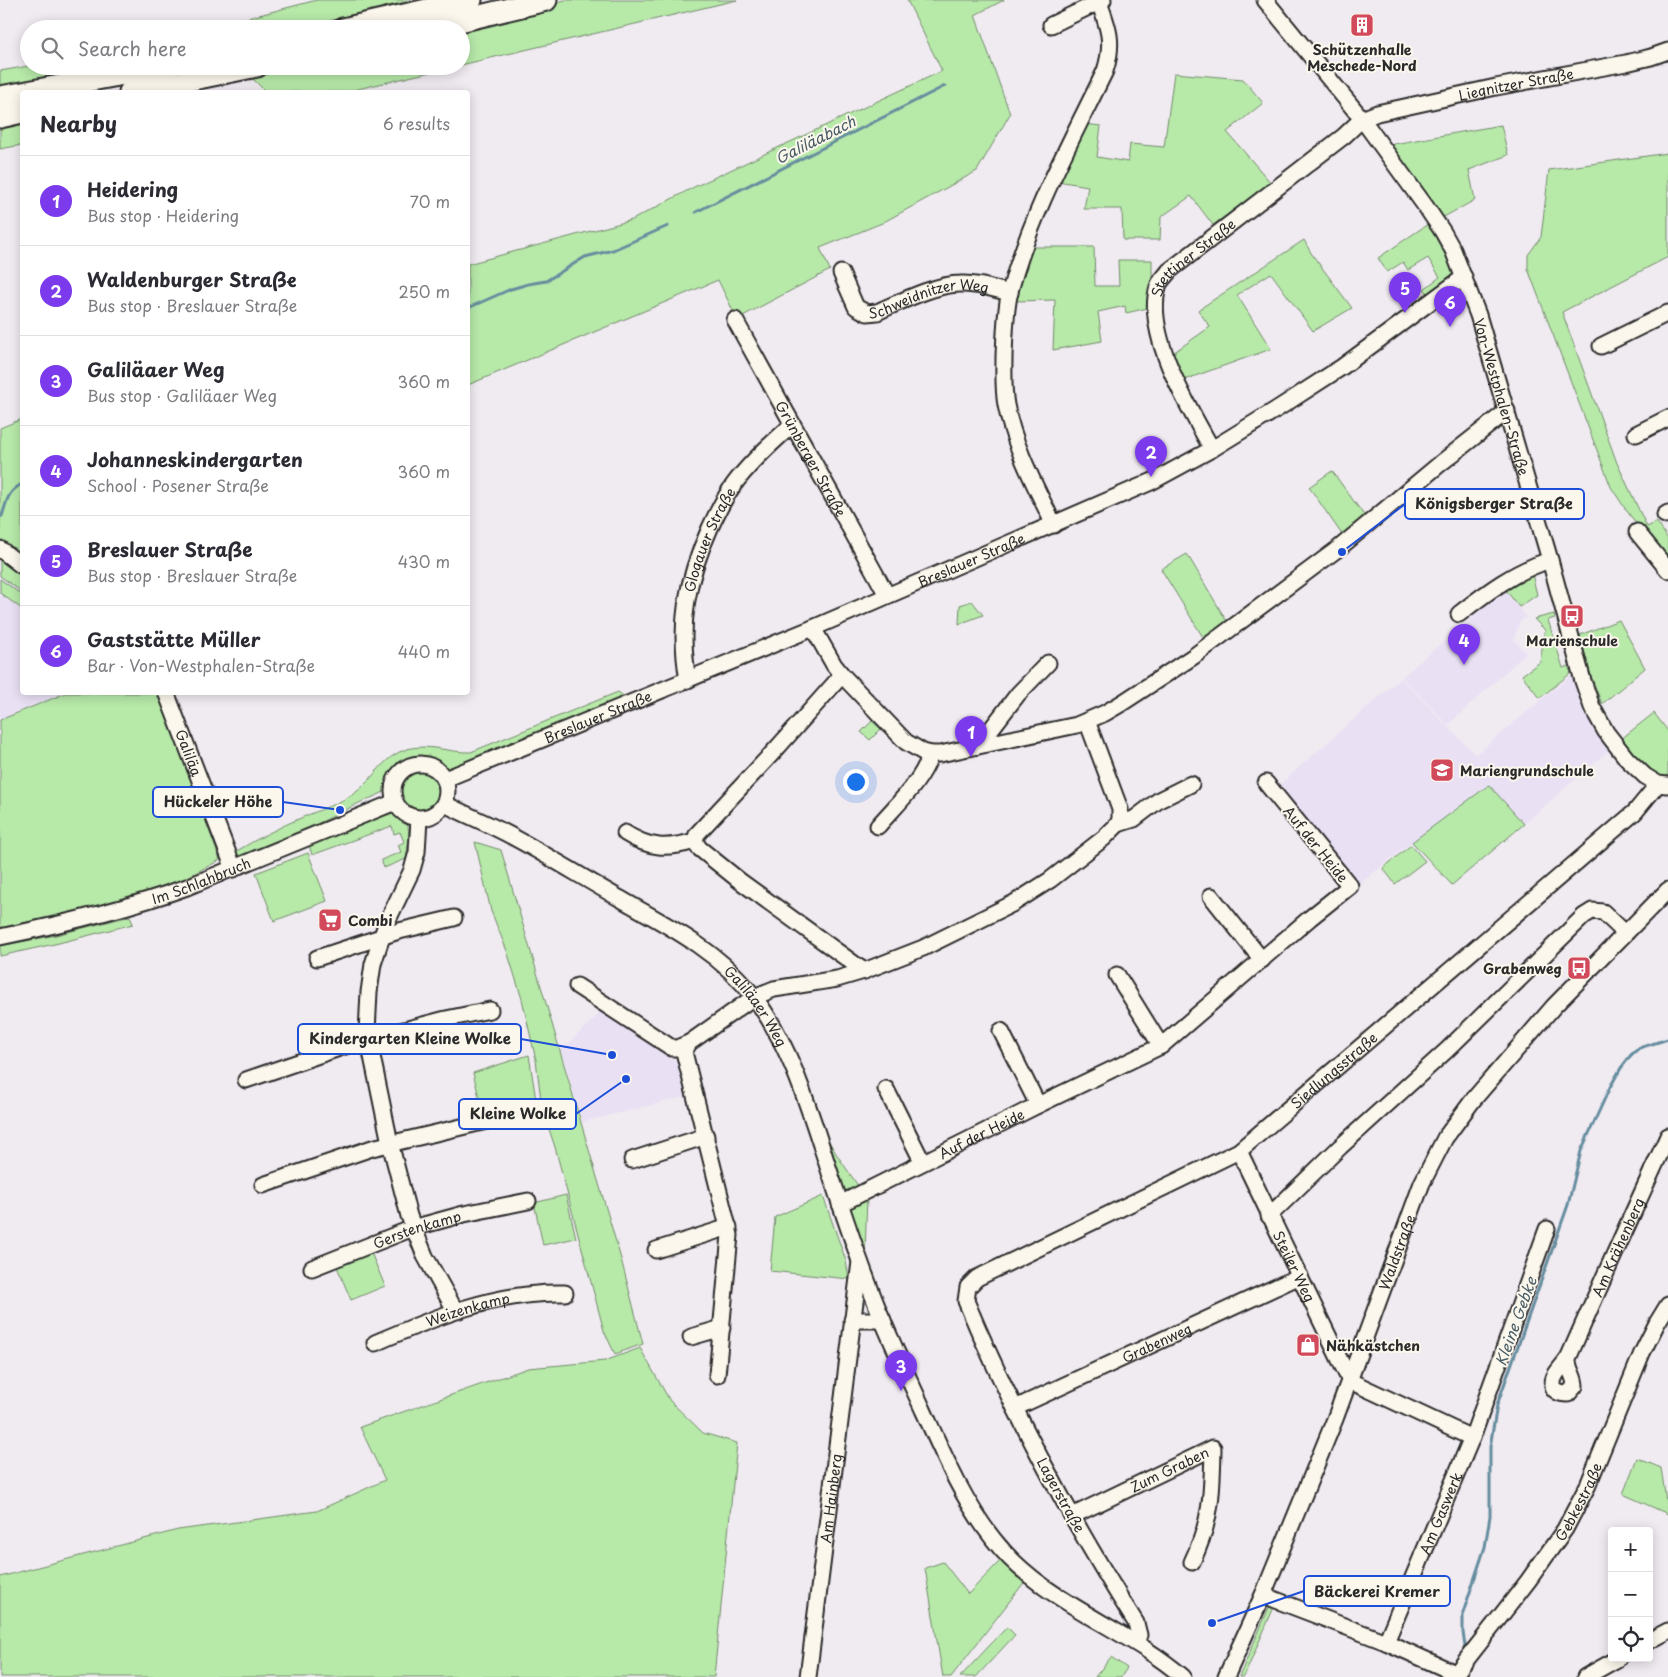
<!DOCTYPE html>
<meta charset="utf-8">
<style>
body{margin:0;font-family:"Playpen Sans",sans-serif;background:#f7f7f7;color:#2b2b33}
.controls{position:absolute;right:15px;bottom:15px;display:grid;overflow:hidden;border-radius:5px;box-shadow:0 2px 12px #0003}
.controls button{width:45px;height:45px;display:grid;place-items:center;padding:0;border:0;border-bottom:1px solid #e1e1e2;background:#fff;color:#2b2b33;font:25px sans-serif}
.you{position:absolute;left:855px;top:781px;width:18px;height:18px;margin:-12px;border:4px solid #fff;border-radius:50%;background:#1a73e8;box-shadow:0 0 0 8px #1a73e833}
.badge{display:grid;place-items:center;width:32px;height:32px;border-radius:50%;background:#7c3aed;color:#fff;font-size:16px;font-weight:700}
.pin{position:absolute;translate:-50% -41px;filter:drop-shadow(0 1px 2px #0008)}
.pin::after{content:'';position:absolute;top:26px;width:18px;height:15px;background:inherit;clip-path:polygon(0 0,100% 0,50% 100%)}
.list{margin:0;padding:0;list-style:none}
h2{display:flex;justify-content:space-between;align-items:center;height:65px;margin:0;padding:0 20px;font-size:21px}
h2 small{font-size:16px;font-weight:400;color:#7c7c81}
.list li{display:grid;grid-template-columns:32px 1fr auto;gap:15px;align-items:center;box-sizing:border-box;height:90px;padding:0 20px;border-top:1px solid #e1e1e2}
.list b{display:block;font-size:19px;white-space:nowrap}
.list p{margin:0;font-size:16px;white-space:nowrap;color:#7c7c81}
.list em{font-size:16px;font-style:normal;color:#7c7c81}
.icon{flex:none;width:28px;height:28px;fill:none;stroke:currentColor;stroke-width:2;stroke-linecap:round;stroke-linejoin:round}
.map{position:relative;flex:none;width:1668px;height:1677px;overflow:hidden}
.search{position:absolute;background:#fff;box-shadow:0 2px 12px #0003;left:20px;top:20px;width:450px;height:55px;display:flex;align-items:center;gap:12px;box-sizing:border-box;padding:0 18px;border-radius:28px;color:#7c7c81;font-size:19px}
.panel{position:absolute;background:#fff;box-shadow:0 2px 12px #0003;left:20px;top:90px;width:450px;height:605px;border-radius:5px}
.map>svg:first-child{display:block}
.built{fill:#e9e0f4}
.green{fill:#b7e9a9;stroke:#718a6a}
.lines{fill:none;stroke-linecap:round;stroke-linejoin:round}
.stream{stroke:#658d9f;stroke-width:3}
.minor-casing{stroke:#2b2b2b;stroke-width:19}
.highway-casing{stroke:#2b2b2b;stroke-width:25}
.minor{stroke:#fbf7ec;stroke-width:15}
.highway{stroke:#fbf7ec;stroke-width:21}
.labels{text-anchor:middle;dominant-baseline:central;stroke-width:4;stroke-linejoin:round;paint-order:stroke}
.poi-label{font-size:14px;font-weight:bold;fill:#2b2b2b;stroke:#fbf7ec;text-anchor:start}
.street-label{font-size:14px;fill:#2b2b2b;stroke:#fbf7ec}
.water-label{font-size:15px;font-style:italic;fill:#485c65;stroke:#fbf7ec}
.leader{fill:none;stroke:#1d4ed8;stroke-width:2}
.callout-dot{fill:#1d4ed8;stroke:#fbf7ec;stroke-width:2}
.callout{fill:#fbf7ec;stroke:#1d4ed8;stroke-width:2}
.callout-label{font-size:15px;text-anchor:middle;font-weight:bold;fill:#2b2b2b}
</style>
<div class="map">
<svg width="1668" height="1677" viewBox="0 0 1668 1677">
<rect width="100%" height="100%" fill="#f0eaf1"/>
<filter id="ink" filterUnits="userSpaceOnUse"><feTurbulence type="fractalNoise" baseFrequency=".02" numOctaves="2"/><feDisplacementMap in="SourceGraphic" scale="10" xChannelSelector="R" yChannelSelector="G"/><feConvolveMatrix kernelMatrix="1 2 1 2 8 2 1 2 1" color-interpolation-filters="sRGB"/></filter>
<g filter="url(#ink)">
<g class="built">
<polygon points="0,576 22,592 22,692 66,693 0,720"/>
<polygon points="1504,590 1526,617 1519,622 1514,640 1526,653 1448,725 1402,677"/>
<polygon points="1575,672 1578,690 1586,714 1593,727 1610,749 1524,824 1489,785 1412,842 1358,885 1277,787 1401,678 1475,755"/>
<polygon points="603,1010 677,1062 688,1096 582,1122 561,1051"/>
</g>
<g class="green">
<polygon points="317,0 412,0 297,29 205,29"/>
<polygon points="565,0 737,0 461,65 461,29 450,29"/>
<polygon points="907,0 1004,0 975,15 1010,114 977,171 882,223 820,248 830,270 737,319 718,280 468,385 468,264 632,220 694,187 942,71"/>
<polygon points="95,24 196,29 90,29"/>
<polygon points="29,66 121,66 0,89 0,71"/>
<polygon points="300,66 456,66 345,92 266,92 252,78"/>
<polygon points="1174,73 1243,79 1263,103 1227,132 1271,183 1213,225 1191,196 1161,217 1160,240 1123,240 1122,209 1084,209 1088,186 1057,181 1084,124 1101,126 1097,157 1128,162 1130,144 1164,147"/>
<polygon points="22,125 22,145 0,149 0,129"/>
<polygon points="1501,125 1508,155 1469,170 1475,200 1440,219 1388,145"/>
<polygon points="1668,153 1668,257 1562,312 1617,463 1647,527 1657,522 1668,539 1668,565 1626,510 1611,487 1528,269 1528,255 1541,237 1549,170"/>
<polygon points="1428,224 1453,269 1453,275 1428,294 1424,289 1440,277 1428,258 1408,270 1403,262 1387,272 1378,258"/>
<polygon points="1304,240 1311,253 1352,308 1313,331 1271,273 1237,295 1271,349 1181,381 1170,355 1210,327 1198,310"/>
<polygon points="1029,247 1094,247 1095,286 1119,286 1118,260 1152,260 1152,307 1126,313 1125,306 1098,312 1102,341 1053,350 1055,300 1013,301"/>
<polygon points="22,419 22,592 0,576 0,428"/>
<polygon points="1332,471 1366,518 1343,536 1309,487"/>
<polygon points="1187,554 1229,625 1206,642 1161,569"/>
<polygon points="1532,574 1537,595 1519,607 1505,589"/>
<polygon points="0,579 22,595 22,609 0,593"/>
<polygon points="972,601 983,615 959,624 960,605"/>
<polygon points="1554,614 1555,618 1548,620 1563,668 1568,666 1571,673 1540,698 1522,675 1540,662 1545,630 1534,619"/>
<polygon points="1619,620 1645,668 1602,704 1591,676 1580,635"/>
<path d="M618 692 625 697 449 769C436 765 427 757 412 760 390 766 394 786 382 793 376 796 368 799 361 802 321 823 280 841 238 859L235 852C257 839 279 827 303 817 320 810 340 803 355 793 374 779 383 756 407 749 428 743 450 753 471 752Z"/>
<polygon points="66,693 159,693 220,860 149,897 4,927 0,927 0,720"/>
<path d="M1654 713 1668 731V776C1643 777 1635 753 1621 739Z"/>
<polygon points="872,721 881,729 870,740 861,732"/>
<circle cx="421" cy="792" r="21"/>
<polygon points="1489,785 1524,824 1452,885 1412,842"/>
<path d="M390 814C416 814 408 843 406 859L384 868 381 860 401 852 398 845 404 842 400 832 394 834 392 826 312 855 309 845Z"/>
<polygon points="475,842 501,850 621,1259 643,1344 615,1354 604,1331 555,1147 542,1108 536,1060 522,999 507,951 491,911"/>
<polygon points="1411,845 1425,861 1395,884 1383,868"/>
<polygon points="308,853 327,901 274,921 256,873"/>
<polygon points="130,916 133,924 59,943 0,956 0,946 56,935"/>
<polygon points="529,1055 536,1100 534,1105 492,1114 486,1114 482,1109 473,1073"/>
<path d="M820 1126 837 1155 859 1187C853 1190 848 1193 842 1187Z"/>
<polygon points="566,1195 576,1238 543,1245 534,1203"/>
<polygon points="823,1196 846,1261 849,1279 770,1271 775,1217"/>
<polygon points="867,1196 865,1254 851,1210 852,1204"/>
<polygon points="369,1248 385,1286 351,1300 335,1262"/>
<polygon points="640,1348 670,1401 703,1433 737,1443 714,1677 0,1677 0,1577 178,1530 317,1511 385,1480 360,1427 528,1368 605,1361"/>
<polygon points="1637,1458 1661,1468 1668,1514 1623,1494"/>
<polygon points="1000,1561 1026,1580 951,1677 943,1677 925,1568 943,1562 968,1594"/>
<polygon points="1271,1603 1330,1624 1328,1629 1274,1607 1244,1677 1239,1677"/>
<polygon points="1007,1627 1015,1635 976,1677 960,1677"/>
<polygon points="1111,1657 1127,1668 1121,1677 1095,1677"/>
</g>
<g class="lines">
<g class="stream">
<polyline points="696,212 945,86"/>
<polyline points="468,308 511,289 528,284 546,281 585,257 613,250 668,226"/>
<path d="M0 517 2 516C7 501 7 492 22 484"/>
<polyline points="1465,1647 1463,1632 1463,1613 1485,1547 1490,1516 1490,1447 1497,1405 1568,1205 1581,1151 1610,1087 1621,1068 1631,1055 1639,1048 1668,1039"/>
</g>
<g class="minor-casing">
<g id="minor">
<path id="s1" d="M1265 0 1362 119 1426 207 1443 232 1453 250 1478 315 1550 560 1583 681 1592 707 1606 732 1627 759 1645 776 1658 784 1667 785"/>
<polyline points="1051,25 1103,0"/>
<path id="s2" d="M841 273 856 307 867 313 877 312C900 302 936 284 960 284 977 283 994 289 1010 293"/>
<path id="s3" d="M735 320 887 595"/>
<polyline points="1601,346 1668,313"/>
<polyline points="1636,434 1668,418"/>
<path id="s4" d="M1212 449C1189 408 1144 334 1158 287 1159 281 1166 276 1169 271L1344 136 1362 119 1377 113 1496 87 1626 63 1651 57 1668 51"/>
<polyline points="1665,515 1668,513"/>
<path d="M1054 525C1036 487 1014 447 1006 405 1003 389 1004 372 1004 356 1005 334 1005 312 1010 291 1031 214 1070 143 1105 71 1114 43 1109 29 1099 2"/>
<polyline points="1637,532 1668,570"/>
<polyline points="0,549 22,566"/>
<path d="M1459 614C1487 592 1515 571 1550 560"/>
<polyline points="813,628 834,665 842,675 906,742 923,752 931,754 940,754 1077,725 1105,713 1122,703 1194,656 1339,548 1441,463 1507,411"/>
<polyline points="842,675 778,747 697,834 695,841 699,848 740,881 864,971"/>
<path id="s5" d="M688 680C678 624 687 579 710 528 718 511 726 494 738 479 754 459 773 442 792 425"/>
<path id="s6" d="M166 692 234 869"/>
<polyline points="978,746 1018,694 1048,663"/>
<circle cx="420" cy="791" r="27"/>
<path id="s7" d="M445 779 813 628 1153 481 1212 449 1277 409 1342 367 1464 277"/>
<path id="s8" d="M445 804C468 816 492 825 515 838 550 857 584 878 619 898 667 925 720 952 754 997 794 1049 813 1123 834 1185 849 1230 864 1276 883 1321 896 1352 911 1383 925 1414 945 1458 964 1502 994 1540 1043 1603 1124 1626 1183 1677"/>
<polyline points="419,819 417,852 412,870 386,924 373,964 369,992 367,1032 390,1143 409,1216 425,1256 455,1310"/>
<polyline points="1118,824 1134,819 1159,800 1191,784"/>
<path d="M878 826C897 804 921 783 931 754"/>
<path d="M625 833C650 849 667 849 695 841"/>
<polyline points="1211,896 1262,960"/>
<path id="s9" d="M0 937C63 924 126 909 187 887L395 802"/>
<polyline points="317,958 399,931 454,918"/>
<polyline points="1117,975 1161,1046"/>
<polyline points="577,986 672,1048 677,1048 689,1043"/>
<polyline points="1001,1031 1038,1105"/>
<polyline points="246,1080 354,1043 446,1019 490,1010"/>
<polyline points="886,1089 922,1161"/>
<path id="s10" d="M1239 1151 1350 1381 1472 1438"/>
<polyline points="632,1160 706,1136"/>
<polyline points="263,1185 372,1148 491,1120"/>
<path id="s11" d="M840 1204 1038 1105 1161 1046 1310 918 1350 886 1266 783"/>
<polyline points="1269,1216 1340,1147 1447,1050 1584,916 1592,911 1603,912 1625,933"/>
<polyline points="656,1250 729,1227"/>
<path id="s12" d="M312 1268 413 1228 464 1214 528 1201"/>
<polyline points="852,1320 883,1320"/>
<polyline points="691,1337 722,1328"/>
<path id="s13" d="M375 1343C435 1317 498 1291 565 1293"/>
<path id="s14" d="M1568 1360C1568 1370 1575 1376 1575 1386L1568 1394C1561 1394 1552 1392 1553 1383 1553 1373 1566 1364 1570 1354 1602 1281 1635 1208 1668 1136"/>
<polyline points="717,1375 730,1235 684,1052 689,1043 754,997 774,989 837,979 864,971 923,948 1014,903 1050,880 1104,838 1118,824 1120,819 1120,809 1087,721"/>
<path id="s15" d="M1015 1408 1300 1276"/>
<path id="s16" d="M1072 1516 1213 1448C1212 1493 1212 1520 1192 1562"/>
<polyline points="1263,1595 1386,1642 1455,1673"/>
<polyline points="1649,1641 1668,1631"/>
<path id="s17" d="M1386 1642 1475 1430 1547 1229"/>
<path id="s18" d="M1136 1643 1139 1635 1136 1623C1071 1520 1013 1413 966 1301L968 1287 977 1278 1239 1151 1635 812 1658 784"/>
<path id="s19" d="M808 1677 860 1262"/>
<path id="s20" d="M1226 1677 1263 1595 1335 1419 1422 1183 1445 1138 1473 1100 1554 1006 1668 890"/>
<path id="s21" d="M1453 1677 1528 1581 1565 1529 1588 1485 1642 1353 1657 1323 1668 1305"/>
<polyline points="1585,1677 1619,1658"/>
</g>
</g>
<g class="highway-casing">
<g id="highway">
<polyline points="343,29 471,0"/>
<polyline points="427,29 546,0"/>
<polyline points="27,92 167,66"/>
<polyline points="130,92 257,66"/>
<polyline points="0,97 22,93"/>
<polyline points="0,117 22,112"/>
</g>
</g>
<use href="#minor" class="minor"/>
<use href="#highway" class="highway"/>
</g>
</g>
<defs>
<g id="building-square" transform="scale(1.25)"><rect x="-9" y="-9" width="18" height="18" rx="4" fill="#d1495b" stroke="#fbf7ec"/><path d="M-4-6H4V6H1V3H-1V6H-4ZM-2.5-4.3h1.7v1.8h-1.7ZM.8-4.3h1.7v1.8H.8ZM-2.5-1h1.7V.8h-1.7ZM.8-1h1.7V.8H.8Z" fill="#fff"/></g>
<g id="bus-square" transform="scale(1.25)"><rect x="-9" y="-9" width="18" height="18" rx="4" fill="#d1495b" stroke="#fbf7ec"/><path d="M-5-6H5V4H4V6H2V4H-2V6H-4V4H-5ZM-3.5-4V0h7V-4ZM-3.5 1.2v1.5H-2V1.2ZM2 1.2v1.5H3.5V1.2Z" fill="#fff"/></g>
<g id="school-square" transform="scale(1.25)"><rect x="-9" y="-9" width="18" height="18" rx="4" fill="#d1495b" stroke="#fbf7ec"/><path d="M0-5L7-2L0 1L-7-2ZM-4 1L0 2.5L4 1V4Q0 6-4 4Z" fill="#fff"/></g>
<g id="supermarket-square" transform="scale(1.25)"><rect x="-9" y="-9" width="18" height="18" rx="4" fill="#d1495b" stroke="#fbf7ec"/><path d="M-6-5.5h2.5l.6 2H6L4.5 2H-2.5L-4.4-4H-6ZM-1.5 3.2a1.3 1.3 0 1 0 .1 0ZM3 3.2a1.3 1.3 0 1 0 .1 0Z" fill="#fff"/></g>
<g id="shop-square" transform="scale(1.25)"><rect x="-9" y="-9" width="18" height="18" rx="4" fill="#d1495b" stroke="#fbf7ec"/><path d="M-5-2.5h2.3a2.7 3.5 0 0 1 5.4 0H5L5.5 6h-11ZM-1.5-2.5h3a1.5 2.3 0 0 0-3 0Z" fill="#fff"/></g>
</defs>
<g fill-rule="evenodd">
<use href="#building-square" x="1362" y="25"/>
<use href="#bus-square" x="1572" y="616"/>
<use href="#school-square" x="1442" y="770"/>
<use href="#supermarket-square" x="330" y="920"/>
<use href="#bus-square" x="1579" y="968"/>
<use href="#shop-square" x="1308" y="1345"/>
</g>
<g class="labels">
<g class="poi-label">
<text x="1362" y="49" text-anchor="middle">Schützenhalle<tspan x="1362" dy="16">Meschede-Nord</tspan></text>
<text x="1572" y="640" text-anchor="middle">Marienschule</text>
<text x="1460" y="770">Mariengrundschule</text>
<text x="348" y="920">Combi</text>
<text x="1562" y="968" text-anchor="end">Grabenweg</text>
<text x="1326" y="1345">Nähkästchen</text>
</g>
<g class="street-label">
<text stroke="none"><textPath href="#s4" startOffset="598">Liegnitzer Straße</textPath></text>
<text stroke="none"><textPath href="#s4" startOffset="220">Stettiner Straße</textPath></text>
<text stroke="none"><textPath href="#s2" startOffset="114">Schweidnitzer Weg</textPath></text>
<text stroke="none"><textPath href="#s1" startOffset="468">Von-Westphalen-Straße</textPath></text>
<text stroke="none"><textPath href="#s3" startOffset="158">Grünberger Straße</textPath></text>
<text stroke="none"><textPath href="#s5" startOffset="145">Glogauer Straße</textPath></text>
<text stroke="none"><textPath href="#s7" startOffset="570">Breslauer Straße</textPath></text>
<text stroke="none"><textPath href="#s7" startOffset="165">Breslauer Straße</textPath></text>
<text stroke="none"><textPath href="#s6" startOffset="65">Galiläa</textPath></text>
<text transform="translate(1316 844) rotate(51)">Auf der Heide</text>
<text stroke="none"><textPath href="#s9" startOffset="209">Im Schlahbruch</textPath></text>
<text stroke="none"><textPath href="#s8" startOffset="375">Galiläaer Weg</textPath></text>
<text stroke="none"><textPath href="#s18" startOffset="828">Siedlungsstraße</textPath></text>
<text stroke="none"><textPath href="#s11" startOffset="158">Auf der Heide</textPath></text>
<text stroke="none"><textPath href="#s12" startOffset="112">Gerstenkamp</textPath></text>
<text stroke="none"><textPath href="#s14" startOffset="210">Am Krähenberg</textPath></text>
<text stroke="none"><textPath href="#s20" startOffset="458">Waldstraße</textPath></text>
<text stroke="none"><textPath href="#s10" startOffset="128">Steiler Weg</textPath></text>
<text stroke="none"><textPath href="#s13" startOffset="99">Weizenkamp</textPath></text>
<text stroke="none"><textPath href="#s15" startOffset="156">Grabenweg</textPath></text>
<text stroke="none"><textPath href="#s16" startOffset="108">Zum Graben</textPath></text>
<text transform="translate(1061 1495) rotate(61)">Lagerstraße</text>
<text stroke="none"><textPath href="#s19" startOffset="180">Am Hainberg</textPath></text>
<text stroke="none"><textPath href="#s21" startOffset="216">Gebkestraße</textPath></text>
<text stroke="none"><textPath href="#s17" startOffset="140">Am Gaswerk</textPath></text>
</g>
<g class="water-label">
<text transform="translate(815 139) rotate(-27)">Galiläabach</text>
<text transform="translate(1515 1321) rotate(-70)">Kleine Gebke</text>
</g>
</g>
<path class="leader" d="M1342 552L1405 504M340 810L283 802M612 1055L521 1039M626 1079L576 1114M1212 1623L1304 1591"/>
<g class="callout-dot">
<circle cx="1342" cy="552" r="5"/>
<circle cx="340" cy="810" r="5"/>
<circle cx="612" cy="1055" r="5"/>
<circle cx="626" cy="1079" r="5"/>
<circle cx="1212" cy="1623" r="5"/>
</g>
<g class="callout">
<rect x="1405" y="489" width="179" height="30" rx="5"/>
<rect x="153" y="787" width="130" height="30" rx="5"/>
<rect x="298" y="1024" width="223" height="30" rx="5"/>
<rect x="459" y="1099" width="117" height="30" rx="5"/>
<rect x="1304" y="1576" width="146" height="30" rx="5"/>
</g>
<g class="callout-label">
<text x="1494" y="509">Königsberger Straße</text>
<text x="218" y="807">Hückeler Höhe</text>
<text x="410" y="1044">Kindergarten Kleine Wolke</text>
<text x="518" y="1119">Kleine Wolke</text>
<text x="1377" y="1597">Bäckerei Kremer</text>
</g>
</svg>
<div class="controls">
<button>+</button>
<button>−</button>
<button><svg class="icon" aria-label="locate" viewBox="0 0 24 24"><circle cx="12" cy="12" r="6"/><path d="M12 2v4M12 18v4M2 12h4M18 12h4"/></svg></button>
</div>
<div class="you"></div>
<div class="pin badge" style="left:971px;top:757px">1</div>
<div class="pin badge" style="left:1151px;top:477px">2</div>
<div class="pin badge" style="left:901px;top:1391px">3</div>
<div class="pin badge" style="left:1464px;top:665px">4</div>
<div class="pin badge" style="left:1405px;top:313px">5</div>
<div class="pin badge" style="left:1450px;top:327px">6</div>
<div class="search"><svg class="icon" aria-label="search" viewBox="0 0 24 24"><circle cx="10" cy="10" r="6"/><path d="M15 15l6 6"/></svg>Search here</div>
<section class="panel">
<h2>Nearby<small>6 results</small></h2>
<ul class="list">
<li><span class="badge">1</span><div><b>Heidering</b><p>Bus stop · Heidering</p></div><em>70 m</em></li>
<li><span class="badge">2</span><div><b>Waldenburger Straße</b><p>Bus stop · Breslauer Straße</p></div><em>250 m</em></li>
<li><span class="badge">3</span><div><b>Galiläaer Weg</b><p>Bus stop · Galiläaer Weg</p></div><em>360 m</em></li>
<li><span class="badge">4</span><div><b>Johanneskindergarten</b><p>School · Posener Straße</p></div><em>360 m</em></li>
<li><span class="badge">5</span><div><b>Breslauer Straße</b><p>Bus stop · Breslauer Straße</p></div><em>430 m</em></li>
<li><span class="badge">6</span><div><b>Gaststätte Müller</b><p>Bar · Von-Westphalen-Straße</p></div><em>440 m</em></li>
</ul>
</section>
</div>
